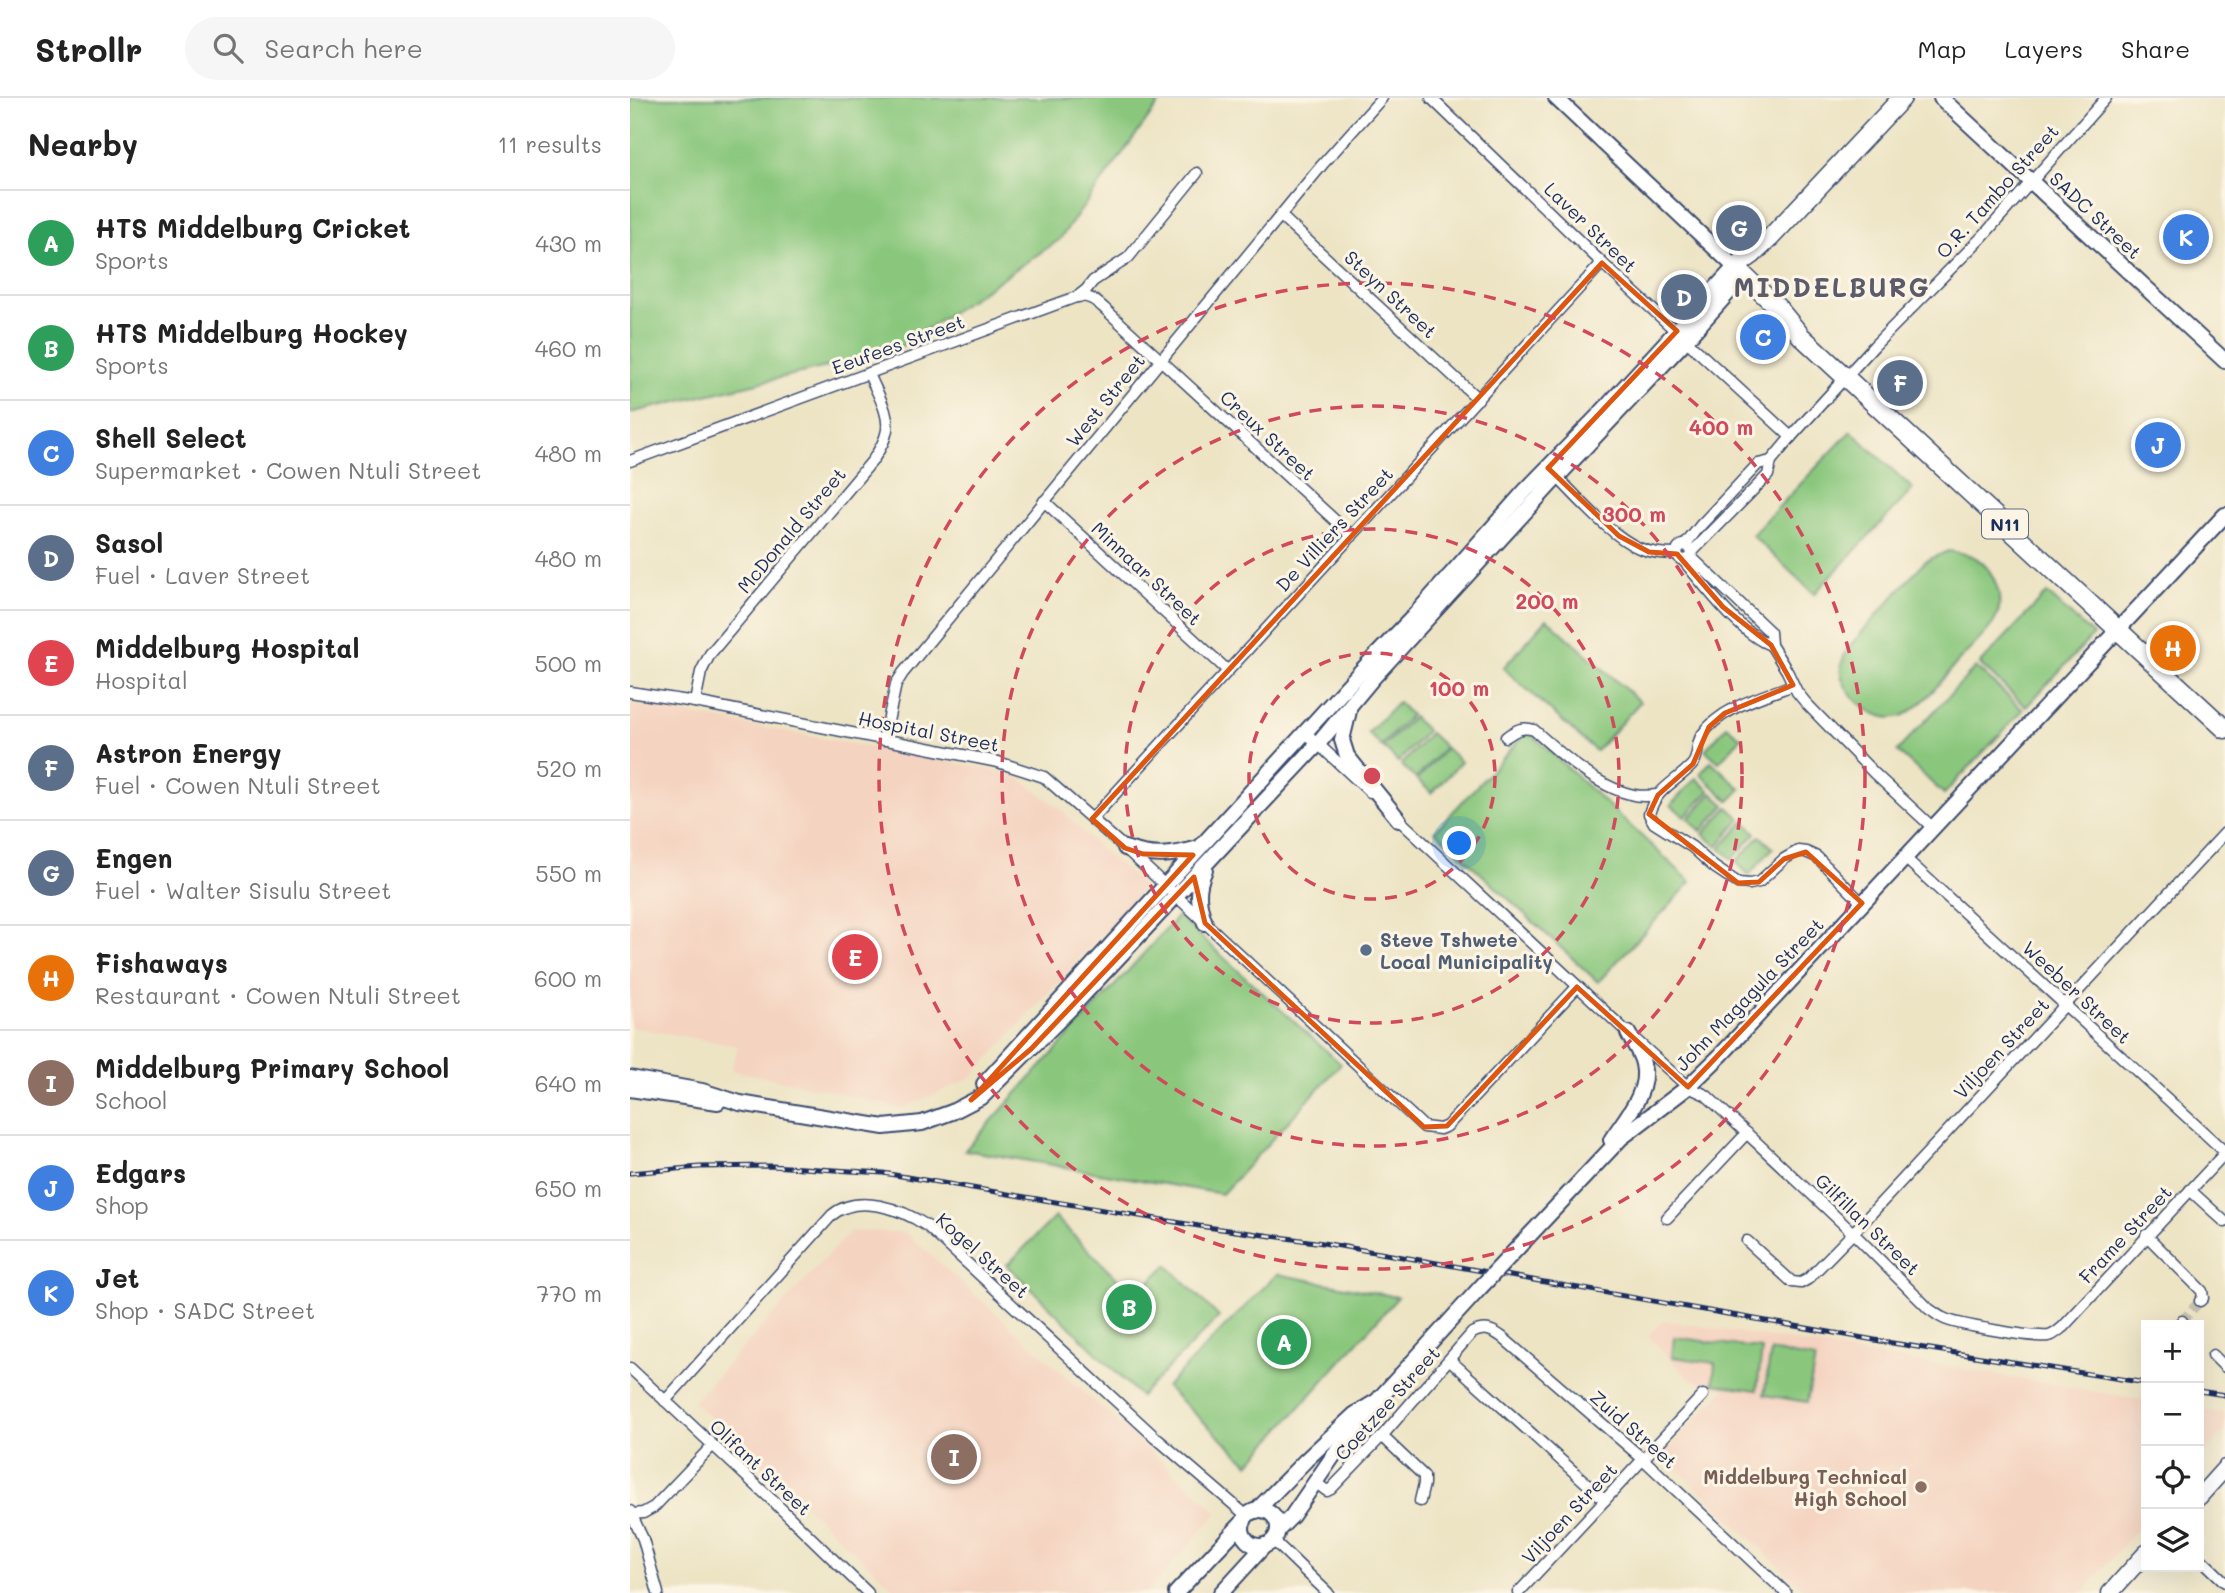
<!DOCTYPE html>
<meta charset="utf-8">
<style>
body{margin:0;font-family:Mali,sans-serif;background:#f6f6f6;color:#222}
.controls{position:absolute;right:21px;bottom:21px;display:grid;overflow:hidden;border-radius:0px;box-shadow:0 7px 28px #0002}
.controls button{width:63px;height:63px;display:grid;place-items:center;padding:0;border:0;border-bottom:2px solid #e0e0e0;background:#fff;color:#222;font:35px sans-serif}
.you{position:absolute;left:830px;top:746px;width:24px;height:24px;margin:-18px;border:5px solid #fff;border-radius:50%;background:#1a73e8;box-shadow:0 0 0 10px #1a73e833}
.badge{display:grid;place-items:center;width:46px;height:46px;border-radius:50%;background:#2563eb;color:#fff;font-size:23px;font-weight:700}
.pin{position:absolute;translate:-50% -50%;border:4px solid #fff;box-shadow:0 2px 7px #0006}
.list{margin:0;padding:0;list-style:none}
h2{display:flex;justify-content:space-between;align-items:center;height:91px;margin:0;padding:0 28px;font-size:30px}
h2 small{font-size:23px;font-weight:400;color:#767676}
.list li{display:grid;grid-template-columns:46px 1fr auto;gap:21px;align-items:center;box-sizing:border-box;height:105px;padding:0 28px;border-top:2px solid #e0e0e0}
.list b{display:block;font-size:26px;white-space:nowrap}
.list p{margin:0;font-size:23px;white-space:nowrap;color:#767676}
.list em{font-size:23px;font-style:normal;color:#767676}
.icon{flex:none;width:38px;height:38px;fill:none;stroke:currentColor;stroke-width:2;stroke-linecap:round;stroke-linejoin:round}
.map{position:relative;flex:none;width:1595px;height:1495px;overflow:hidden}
header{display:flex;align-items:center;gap:42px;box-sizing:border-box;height:98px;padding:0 35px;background:#fff;border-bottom:2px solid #e0e0e0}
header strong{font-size:33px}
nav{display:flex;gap:38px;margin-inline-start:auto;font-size:24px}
.search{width:490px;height:63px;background:#f6f6f6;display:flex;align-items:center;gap:18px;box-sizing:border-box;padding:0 24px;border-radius:38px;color:#767676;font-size:26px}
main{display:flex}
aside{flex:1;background:#fff}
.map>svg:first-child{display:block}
.built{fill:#f4d3c0}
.green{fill:#8ac77d;stroke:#527b6e;stroke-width:2}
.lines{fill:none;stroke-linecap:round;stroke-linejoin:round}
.street-tunnel{stroke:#c3c0b0;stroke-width:10;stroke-dasharray:10 5;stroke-linecap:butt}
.street-casing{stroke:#3a4a6d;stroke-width:13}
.secondary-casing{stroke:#3a4a6d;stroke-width:18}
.primary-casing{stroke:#3a4a6d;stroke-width:19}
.highway-casing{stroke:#3a4a6d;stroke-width:21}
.street{stroke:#fff;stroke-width:10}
.secondary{stroke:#fff;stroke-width:14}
.primary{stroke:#fff;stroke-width:16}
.highway{stroke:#fff;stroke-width:18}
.rail-casing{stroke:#1b2f5e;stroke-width:5}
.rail{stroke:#fcf5e5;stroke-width:2.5;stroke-dasharray:8;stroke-linecap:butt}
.secondary-bridge-casing{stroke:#3a4a6d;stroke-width:18;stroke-linecap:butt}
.secondary-bridge{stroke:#fff;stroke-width:14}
.marked{fill:none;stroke:#de5710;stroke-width:5;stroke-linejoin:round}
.ring{fill:none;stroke:#d1495b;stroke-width:3.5;stroke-dasharray:12 9}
.service-dot{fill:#5c6f8a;stroke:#fcf5e5;stroke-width:2.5}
.education-dot{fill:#8d6e63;stroke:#fcf5e5;stroke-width:2.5}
.labels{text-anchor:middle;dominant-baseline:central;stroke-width:6;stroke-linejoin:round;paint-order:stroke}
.shield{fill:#fcf5e5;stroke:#5e6a86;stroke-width:2}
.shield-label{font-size:18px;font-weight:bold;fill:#1b2f5e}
.street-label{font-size:19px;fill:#1b2f5e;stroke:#fcf5e5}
.service-label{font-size:19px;font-weight:bold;fill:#4e5e75;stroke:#fcf5e5;text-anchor:start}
.education-label{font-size:19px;font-weight:bold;fill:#785e54;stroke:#fcf5e5;text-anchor:end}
.district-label{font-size:26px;font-weight:bold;letter-spacing:2px;fill:#5c5b6c;stroke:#fcf5e5}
.centre{fill:#d1495b;stroke:#fcf5e5;stroke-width:3.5}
.ring-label{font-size:21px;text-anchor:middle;font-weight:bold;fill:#d1495b;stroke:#fcf5e5;stroke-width:6;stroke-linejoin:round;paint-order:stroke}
</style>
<header>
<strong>Strollr</strong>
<div class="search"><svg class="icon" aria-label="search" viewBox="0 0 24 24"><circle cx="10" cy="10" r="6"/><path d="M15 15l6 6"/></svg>Search here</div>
<nav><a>Map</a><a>Layers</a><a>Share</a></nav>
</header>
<main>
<aside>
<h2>Nearby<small>11 results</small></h2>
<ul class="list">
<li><span class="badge" style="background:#2e9e5b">A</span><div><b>HTS Middelburg Cricket</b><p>Sports</p></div><em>430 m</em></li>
<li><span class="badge" style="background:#2e9e5b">B</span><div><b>HTS Middelburg Hockey</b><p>Sports</p></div><em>460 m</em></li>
<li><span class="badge" style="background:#3f7fe0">C</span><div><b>Shell Select</b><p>Supermarket · Cowen Ntuli Street</p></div><em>480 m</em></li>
<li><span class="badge" style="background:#5c6f8a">D</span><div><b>Sasol</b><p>Fuel · Laver Street</p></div><em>480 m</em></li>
<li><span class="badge" style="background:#e0444e">E</span><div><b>Middelburg Hospital</b><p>Hospital</p></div><em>500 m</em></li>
<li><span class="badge" style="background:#5c6f8a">F</span><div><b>Astron Energy</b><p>Fuel · Cowen Ntuli Street</p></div><em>520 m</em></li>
<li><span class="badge" style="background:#5c6f8a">G</span><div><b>Engen</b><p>Fuel · Walter Sisulu Street</p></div><em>550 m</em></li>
<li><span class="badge" style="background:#e8710a">H</span><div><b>Fishaways</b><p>Restaurant · Cowen Ntuli Street</p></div><em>600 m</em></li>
<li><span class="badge" style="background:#8d6e63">I</span><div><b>Middelburg Primary School</b><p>School</p></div><em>640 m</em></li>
<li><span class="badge" style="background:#3f7fe0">J</span><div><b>Edgars</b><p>Shop</p></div><em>650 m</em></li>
<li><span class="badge" style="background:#3f7fe0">K</span><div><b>Jet</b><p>Shop · SADC Street</p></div><em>770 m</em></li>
</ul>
</aside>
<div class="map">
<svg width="1595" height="1495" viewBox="0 0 1595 1495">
<rect width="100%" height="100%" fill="#fcf5e5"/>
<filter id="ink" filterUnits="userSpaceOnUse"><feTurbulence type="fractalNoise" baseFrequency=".0143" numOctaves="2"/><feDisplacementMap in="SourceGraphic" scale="14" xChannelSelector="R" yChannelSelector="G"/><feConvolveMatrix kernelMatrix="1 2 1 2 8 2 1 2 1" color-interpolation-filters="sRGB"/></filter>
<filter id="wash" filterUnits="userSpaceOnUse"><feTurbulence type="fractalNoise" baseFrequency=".00686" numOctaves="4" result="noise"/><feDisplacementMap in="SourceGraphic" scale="28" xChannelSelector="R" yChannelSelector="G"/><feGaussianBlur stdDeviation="1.57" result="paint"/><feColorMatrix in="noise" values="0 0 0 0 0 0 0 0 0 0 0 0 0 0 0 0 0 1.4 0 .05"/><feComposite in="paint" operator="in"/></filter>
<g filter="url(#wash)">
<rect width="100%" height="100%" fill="#ede4c4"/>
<g class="built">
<polygon points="0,605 360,671 391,681 433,713 460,741 515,789 341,980 272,1011 198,992 101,972 108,948 0,929"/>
<polygon points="220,1133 275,1134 588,1414 517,1495 269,1495 63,1304"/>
<polygon points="1033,1222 1516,1302 1516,1421 1452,1495 1178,1495 1032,1357 1095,1291 1061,1282 1018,1238"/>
<polygon points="1569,1311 1595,1316 1595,1332 1569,1362"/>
</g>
<g class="green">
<polygon points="0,0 533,0 429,142 264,253 0,315"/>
<polygon points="1221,333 1283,391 1184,496 1122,437"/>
<path d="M1318 453C1326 454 1336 455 1344 459 1364 470 1377 502 1364 524 1355 538 1336 554 1325 567 1310 584 1295 605 1276 616 1251 630 1216 601 1211 576 1209 568 1214 559 1217 551L1295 463Z"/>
<polygon points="1417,495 1463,537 1396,609 1350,566"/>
<polygon points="917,521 1010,604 966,653 873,570"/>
<polygon points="1346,569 1393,612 1314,696 1267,653"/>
<polygon points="768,604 781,617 751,648 738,635"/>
<polygon points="783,619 797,633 768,664 753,649"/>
<polygon points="1097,628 1111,640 1089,664 1075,652"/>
<polygon points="898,633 1061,784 968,884 805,733"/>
<polygon points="800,635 815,649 786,681 771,667"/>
<polygon points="816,650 831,664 802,695 787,682"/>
<polygon points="1081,663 1111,691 1099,703 1070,676"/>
<polygon points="1066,680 1080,693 1055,719 1041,707"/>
<polygon points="1082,695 1095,707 1071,733 1058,721"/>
<polygon points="1098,709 1111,721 1087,748 1073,736"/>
<polygon points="1114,724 1126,735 1102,761 1090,750"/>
<polygon points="1130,738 1143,750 1119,777 1106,764"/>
<polygon points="548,818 711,966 592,1096 335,1052"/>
<polygon points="425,1119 505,1198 537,1167 589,1219 510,1298 377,1167"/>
<polygon points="647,1176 768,1199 619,1366 536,1289"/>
<polygon points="1044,1239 1132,1251 1127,1292 1083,1286 1085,1265 1042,1259"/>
<polygon points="1141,1253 1185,1261 1177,1304 1134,1297"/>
</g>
</g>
<g filter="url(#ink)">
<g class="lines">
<polyline class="street-tunnel" points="1552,1223 1570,1203"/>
<g class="street-casing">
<g id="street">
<polyline points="801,0 972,165 1161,339"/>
<polyline points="651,118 848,301"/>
<polyline points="447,199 456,192 463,183 498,160 567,75"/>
<path d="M0 363 446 199C460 197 465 202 475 211L722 438"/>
<path d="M923 375C946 397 980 438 1009 450 1021 455 1034 456 1047 456"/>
<polyline points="414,403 597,572"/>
<polyline points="1055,447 1070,428 1128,366 1141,363"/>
<polyline points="1062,454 1138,377 1141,363 1161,339 1244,248 1353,138 1476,0"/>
<polyline points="1061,459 1056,462 1050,461 1047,456 1048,451 1052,447 1058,448 1062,454 1061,459 1140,534 1141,547 1157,573 1167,594 1176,605 1244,675 1302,729"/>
<path d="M1053 462C1075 488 1110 536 1141 547"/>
<path d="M1163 587C1132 599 1091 609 1072 637 1065 647 1070 658 1062 667 1045 685 1026 690 1019 716L1024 725 1062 749 1084 769 1108 785 1120 786 1129 784 1154 761 1168 753 1176 754 1187 759 1232 805"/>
<polyline points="0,594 65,604 368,664 414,679 495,750 794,1029 810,1031 817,1028 947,889"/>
<path d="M65 604 71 574 80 556 243 362C248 354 254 345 256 336 262 318 246 293 239 276"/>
<polyline points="676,635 740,694"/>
<path d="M876 639C886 632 892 628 904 632 930 655 966 688 1000 696 1009 699 1018 698 1028 697"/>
<polyline points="254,642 266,586 273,575 692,67 752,0"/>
<path d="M766 719 998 935 1058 989 1076 997 1223 1135 1299 1211C1304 1214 1308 1218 1313 1220 1326 1227 1405 1240 1419 1238 1424 1237 1429 1232 1433 1229L1595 1055"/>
<polyline points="462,721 972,165"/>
<polyline points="1275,760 1595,1054"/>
<polyline points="1560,1092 1595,1124"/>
<polyline points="1037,1120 1117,1035"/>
<polyline points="1516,1137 1572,1193 1573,1200 1570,1203"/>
<polyline points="1117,1143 1162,1184 1171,1185 1178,1181 1223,1135 1595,735"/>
<polyline points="1548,1227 1552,1223"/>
<polyline points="1583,1257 1595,1269"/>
<polyline points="820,1262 975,1402"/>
<polyline points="0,1270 144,1404 238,1495"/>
<path d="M35 1303 202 1117C228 1095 272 1111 297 1128L525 1339 617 1418"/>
<polyline points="752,1338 794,1378 794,1386 790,1403"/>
<path d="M685 1384 697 1393 701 1391 752 1338 842 1235C854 1229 861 1231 872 1239L1013 1361 1156 1495"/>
<polyline points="0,1413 13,1441 28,1495"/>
<polyline points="2,1416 13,1415 24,1409 82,1348"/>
<polyline points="643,1442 698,1495"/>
<polyline points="1569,1459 1595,1484"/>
<polyline points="888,1495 1073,1297"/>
</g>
</g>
<g class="secondary-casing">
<g id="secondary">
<polyline points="1311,0 1595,263"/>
<polyline points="719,613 712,642 717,658 769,722"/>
<path d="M495 750C523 760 540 758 569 750"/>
<path d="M575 772C566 791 568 806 575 825"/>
<polyline points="0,980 72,993 110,1005 254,1029 292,1025 322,1014 353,998 440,911 688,646 742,581 927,379 1056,242 1114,177"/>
<polyline points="354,986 732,572 783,519 895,393 968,318 1105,169 926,0"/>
<polyline points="0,991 88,1004"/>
<path d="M981 1042C995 1020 1020 994 1013 966 1011 955 1003 945 998 935"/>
<polyline points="880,1158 991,1040 1058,989 1090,958 1595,417"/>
<circle cx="630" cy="1430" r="18"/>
<polyline points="626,1413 676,1362 724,1317 747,1303 849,1191"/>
<polyline points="648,1432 662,1418 708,1351 742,1310"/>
<polyline points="546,1495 614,1423"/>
<polyline points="591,1495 635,1447"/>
</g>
</g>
<g class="primary-casing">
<g id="primary">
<polyline points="1569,1399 1595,1370"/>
<polyline points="1480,1495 1516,1455"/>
</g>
</g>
<g class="highway-casing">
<polyline id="highway" points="1272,0 1140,140 1122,157 1105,169 1148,210 1171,238 1595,631"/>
</g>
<use href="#street" class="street"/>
<use href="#secondary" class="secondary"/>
<use href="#primary" class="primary"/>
<use href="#highway" class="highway"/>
<g class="rail-casing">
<g id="rail">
<polyline points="0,1075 70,1069 141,1068 253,1075 569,1128 693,1145 1256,1244 1516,1285"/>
<polyline points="1569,1293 1595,1297"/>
</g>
</g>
<use href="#rail" class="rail"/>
<g class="secondary-bridge-casing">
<polyline id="secondary-bridge" points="849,1191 880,1158"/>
</g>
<use href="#secondary-bridge" class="secondary-bridge"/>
</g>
</g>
<path class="marked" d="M972 165 1047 233 918 370 989 438 1019 454 1047 456 1093 509 1141 547 1163 587 1095 615 1079 629 1063 666 1028 697 1019 716 1108 785 1129 784 1154 761 1176 754 1232 805 1058 989 947 889 817 1028 794 1029 575 825 564 779 401 951 341 1002 563 757 513 756 495 750 462 721Z"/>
<g class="ring">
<circle cx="742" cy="678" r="123"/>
<circle cx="742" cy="678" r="247"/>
<circle cx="742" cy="678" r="370"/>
<circle cx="742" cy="678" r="493"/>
</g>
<circle class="service-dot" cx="736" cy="852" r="7"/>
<circle class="education-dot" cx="1291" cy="1389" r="7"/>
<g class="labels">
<rect class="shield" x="1352" y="411.5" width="46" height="29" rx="5"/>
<g class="shield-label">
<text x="1375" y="426">N11</text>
</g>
<g class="street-label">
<text transform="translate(1367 93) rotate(-48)">O.R. Tambo Street</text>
<text transform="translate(1466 117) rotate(43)">SADC Street</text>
<text transform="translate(961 129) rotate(44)">Laver Street</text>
<text transform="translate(761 196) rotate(43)">Steyn Street</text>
<text transform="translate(268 246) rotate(-20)">Eeufees Street</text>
<text transform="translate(475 302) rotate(-51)">West Street</text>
<text transform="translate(638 337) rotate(43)">Creux Street</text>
<text transform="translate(704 431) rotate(-47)">De Villiers Street</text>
<text transform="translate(161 432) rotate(-50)">McDonald Street</text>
<text transform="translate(517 475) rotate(43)">Minnaar Street</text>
<text transform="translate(299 633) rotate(11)">Hospital Street</text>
<text transform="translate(1447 894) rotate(43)">Weeber Street</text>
<text transform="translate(1119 896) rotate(-46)">John Magagula Street</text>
<text transform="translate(1371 950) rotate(-47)">Viljoen Street</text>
<text transform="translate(1238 1126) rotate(44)">Gilfillan Street</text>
<text transform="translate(1495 1136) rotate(-47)">Frame Street</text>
<text transform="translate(353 1157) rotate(42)">Kogel Street</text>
<text transform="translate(757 1305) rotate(-48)">Coetzee Street</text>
<text transform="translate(1004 1331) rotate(41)">Zuid Street</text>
<text transform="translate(131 1369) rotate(43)">Olifant Street</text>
<text transform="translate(939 1415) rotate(-47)">Viljoen Street</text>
</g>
<g class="service-label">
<text x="750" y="841">Steve Tshwete<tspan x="750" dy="22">Local Municipality</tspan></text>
</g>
<g class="education-label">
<text x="1277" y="1378">Middelburg Technical<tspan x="1277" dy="22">High School</tspan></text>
</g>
<g class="district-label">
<text x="1202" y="189">MIDDELBURG</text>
</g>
</g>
<circle cx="742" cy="678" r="10" class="centre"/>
<g class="ring-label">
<text x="1091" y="337">400 m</text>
<text x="1004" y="424">300 m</text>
<text x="917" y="511">200 m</text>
<text x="829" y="598">100 m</text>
</g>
</svg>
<div class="controls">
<button>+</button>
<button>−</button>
<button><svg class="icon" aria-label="locate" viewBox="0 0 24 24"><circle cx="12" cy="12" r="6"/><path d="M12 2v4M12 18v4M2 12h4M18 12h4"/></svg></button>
<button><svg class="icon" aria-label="layers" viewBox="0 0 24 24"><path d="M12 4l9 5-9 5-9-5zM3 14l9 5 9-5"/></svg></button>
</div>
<div class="you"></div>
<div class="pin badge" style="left:654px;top:1244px;background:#2e9e5b">A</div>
<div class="pin badge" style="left:499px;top:1209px;background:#2e9e5b">B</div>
<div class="pin badge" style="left:1133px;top:239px;background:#3f7fe0">C</div>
<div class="pin badge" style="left:1054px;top:199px;background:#5c6f8a">D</div>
<div class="pin badge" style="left:225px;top:859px;background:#e0444e">E</div>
<div class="pin badge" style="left:1270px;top:285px;background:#5c6f8a">F</div>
<div class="pin badge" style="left:1109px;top:130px;background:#5c6f8a">G</div>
<div class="pin badge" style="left:1543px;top:550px;background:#e8710a">H</div>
<div class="pin badge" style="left:324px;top:1359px;background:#8d6e63">I</div>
<div class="pin badge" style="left:1528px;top:347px;background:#3f7fe0">J</div>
<div class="pin badge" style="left:1556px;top:139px;background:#3f7fe0">K</div>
</div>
</main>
